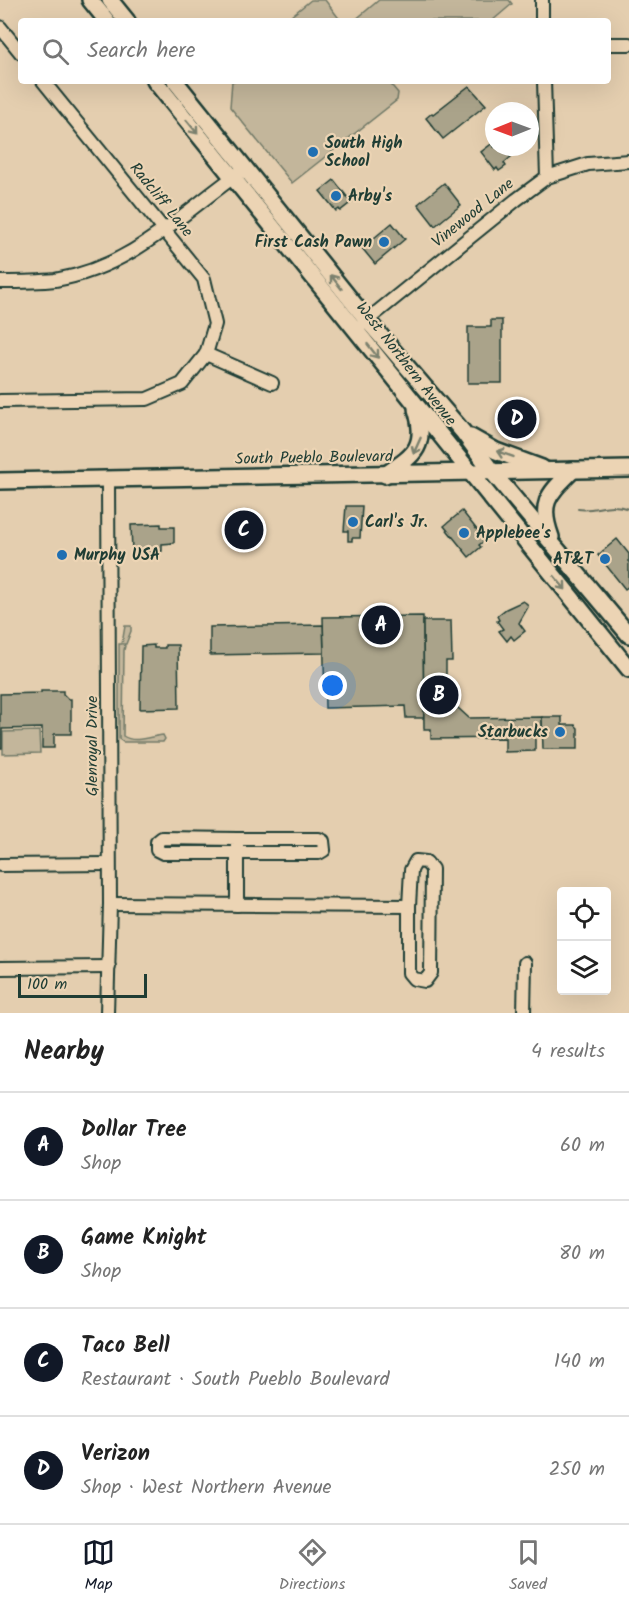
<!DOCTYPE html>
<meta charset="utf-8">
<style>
body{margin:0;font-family:Kalam,sans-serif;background:#f2f2f2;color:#222}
.controls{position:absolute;right:18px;bottom:18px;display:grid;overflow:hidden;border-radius:6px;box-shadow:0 6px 24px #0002}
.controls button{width:54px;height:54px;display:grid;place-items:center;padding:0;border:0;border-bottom:2px solid #e0e0e0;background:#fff;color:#222;font:30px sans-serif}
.compass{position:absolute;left:485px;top:102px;width:54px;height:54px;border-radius:50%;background:#fff;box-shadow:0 6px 24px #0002;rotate:269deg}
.scale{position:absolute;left:18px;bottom:15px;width:129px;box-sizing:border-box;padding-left:6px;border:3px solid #1f3d34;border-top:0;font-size:16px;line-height:21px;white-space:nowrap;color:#1f3d34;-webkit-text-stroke:4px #ecd4b4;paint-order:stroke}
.you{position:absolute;left:333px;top:686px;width:21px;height:21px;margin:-15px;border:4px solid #fff;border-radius:50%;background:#1a73e8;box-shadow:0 0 0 9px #1a73e833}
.badge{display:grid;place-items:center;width:39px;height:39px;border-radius:50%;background:#111827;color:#fff;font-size:20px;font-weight:700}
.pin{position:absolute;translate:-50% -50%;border:3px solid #fff;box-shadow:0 2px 6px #0006}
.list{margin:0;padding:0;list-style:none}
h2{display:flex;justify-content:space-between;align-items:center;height:78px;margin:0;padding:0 24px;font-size:26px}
h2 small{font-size:20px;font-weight:400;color:#767676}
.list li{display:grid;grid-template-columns:39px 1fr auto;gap:18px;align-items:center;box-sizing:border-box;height:108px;padding:0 24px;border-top:2px solid #e0e0e0}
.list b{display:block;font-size:22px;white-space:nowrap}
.list p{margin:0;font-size:20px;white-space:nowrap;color:#767676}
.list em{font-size:20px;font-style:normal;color:#767676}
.icon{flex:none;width:33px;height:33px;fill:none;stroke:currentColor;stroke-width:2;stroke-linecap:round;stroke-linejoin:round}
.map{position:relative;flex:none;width:629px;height:1013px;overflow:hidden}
.search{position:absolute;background:#fff;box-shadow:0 6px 24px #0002;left:18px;right:18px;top:18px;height:66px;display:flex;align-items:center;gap:15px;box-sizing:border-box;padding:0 21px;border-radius:6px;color:#767676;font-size:22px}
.sheet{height:510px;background:#fff}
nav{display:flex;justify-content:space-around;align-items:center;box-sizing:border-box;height:84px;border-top:2px solid #e0e0e0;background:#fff;font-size:16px;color:#767676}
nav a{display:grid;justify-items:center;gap:3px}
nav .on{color:#111827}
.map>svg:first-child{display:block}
.green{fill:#c3b69b;stroke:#717a68;stroke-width:1.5}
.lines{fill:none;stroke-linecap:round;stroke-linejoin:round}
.stream{stroke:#657060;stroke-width:2}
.building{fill:#aaa38a;stroke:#1f3d34;stroke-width:1.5}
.minor-casing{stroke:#1f3d34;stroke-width:16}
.major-casing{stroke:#1f3d34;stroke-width:20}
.minor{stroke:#ecd4b4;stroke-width:12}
.major{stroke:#ecd4b4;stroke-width:15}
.oneway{stroke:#7b816e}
.poi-dot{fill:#1f6fb2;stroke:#ecd4b4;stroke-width:2}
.labels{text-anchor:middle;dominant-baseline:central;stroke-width:4.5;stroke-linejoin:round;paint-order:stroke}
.poi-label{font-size:16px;font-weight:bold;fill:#1f3d34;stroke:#ecd4b4;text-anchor:start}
.street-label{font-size:16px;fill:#1f3d34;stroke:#ecd4b4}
</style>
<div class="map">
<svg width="629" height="1013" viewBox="0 0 629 1013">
<rect width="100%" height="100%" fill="#e4ceaf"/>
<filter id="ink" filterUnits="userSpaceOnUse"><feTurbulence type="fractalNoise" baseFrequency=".0167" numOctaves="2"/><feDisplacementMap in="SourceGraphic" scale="12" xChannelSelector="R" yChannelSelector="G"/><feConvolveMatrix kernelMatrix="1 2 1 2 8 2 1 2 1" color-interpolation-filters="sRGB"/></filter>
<g filter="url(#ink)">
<g class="green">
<polygon points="311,0 325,0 341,21 285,21"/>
<polygon points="379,0 509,0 512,4 492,21 354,21"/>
<polygon points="232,81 388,81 398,93 397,100 292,183 230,107"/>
<path d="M125 626H131V631L126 644H124L125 646 124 650 123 736C135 744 151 736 163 735L165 739 163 742H123L119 739V644H122Z"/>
<polygon points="39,731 40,753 3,754 3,732"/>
</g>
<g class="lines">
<path class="stream" d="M578 509C597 512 607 501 629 509"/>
</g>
<g class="building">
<polygon points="469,86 486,105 443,139 426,118 432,113 433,114"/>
<polygon points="494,142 494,147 503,147 511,157 504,163 506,166 499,171 497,168 495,170 481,152"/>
<polygon points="334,180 348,198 351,195 354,200 340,211 339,209 336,211 320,191"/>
<polygon points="444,183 461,205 435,226 418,204"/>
<polygon points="392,223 405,239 375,264 362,248"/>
<polygon points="491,320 502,320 502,383 468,383 468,327 491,327"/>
<polygon points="515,400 530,424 516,432 501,408"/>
<polygon points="346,506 362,506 360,538 352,538 352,541 348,541 348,531 344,531"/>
<polygon points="462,511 485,540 479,545 481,547 469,557 444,526"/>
<polygon points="237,515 251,515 252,545 238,545"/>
<polygon points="161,524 161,527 174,527 174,543 162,544 162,551 155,552 132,551 131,525"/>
<polygon points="617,539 629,554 629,586 625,589 598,555"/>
<polygon points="523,601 526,603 528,607 519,623 525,631 514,640 511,636 507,641 499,631 503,629 497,621 499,620 497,616 506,609"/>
<polygon points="423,616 424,718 406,718 405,706 325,708 323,617"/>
<polygon points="423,621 451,621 452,661 446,661 446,697 469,718 542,717 543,737 535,737 535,751 505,752 505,738 431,739 431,729 424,729"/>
<polygon points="323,625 324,653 210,655 210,627"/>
<polygon points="154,645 154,648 165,648 165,645 178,645 179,708 140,709 141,646"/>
<polygon points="41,691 63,691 63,694 68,699 71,699 71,734 54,734 54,748 42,748 42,728 2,729 2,748 0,748 0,694 41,693"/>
<polygon points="542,717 562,717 562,725 575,725 578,728 578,749 543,749"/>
</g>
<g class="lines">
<g class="minor-casing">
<g id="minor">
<polyline points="542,0 542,21"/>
<polyline points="0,27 21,53"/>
<polyline points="608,44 629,44"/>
<polyline points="43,81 204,279 215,324 206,354 272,383"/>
<polyline points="544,81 547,177"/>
<path d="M0 282C18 282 37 282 55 280 130 268 180 215 239 173"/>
<polyline points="360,326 516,200 547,177 588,164 629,161"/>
<polyline points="0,401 147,399 182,384 206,354"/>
<polyline points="237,839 319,839 323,841 324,850 319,853 163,853 157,850 157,842 162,838 237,839 237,905"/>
<polyline points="0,865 109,864"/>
<polyline points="110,904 409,906 411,870 416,861 426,862 432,869 431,973 425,981 414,979 409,973 409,906"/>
<polyline points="0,968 109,967"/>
<polyline points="107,1013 110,904 108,479"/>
<polyline points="524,1013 525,963"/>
</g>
</g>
<g class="major-casing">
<g id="major">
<polyline points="90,0 107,21"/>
<polyline points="110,0 127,21"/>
<polyline points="155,81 629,669"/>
<polyline points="175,81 367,320 463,432 493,473 629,635"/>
<polyline points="471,437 496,451 542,468"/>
<path d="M385 475C414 455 428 447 416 409"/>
<polyline points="0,481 629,469"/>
<path d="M551 537C538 502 549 494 573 470"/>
</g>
</g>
<use href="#minor" class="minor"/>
<use href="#major" class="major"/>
</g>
<defs><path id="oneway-shaft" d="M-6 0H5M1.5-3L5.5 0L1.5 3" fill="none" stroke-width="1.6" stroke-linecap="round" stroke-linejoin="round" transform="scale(1.5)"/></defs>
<g class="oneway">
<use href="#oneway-shaft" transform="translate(192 127) rotate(51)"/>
<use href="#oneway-shaft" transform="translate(336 282) rotate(-128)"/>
<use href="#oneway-shaft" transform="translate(373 351) rotate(52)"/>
<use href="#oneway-shaft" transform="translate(417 446) rotate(114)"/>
<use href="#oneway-shaft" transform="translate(505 454) rotate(-161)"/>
<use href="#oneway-shaft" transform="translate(560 583) rotate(51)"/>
</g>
</g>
<g class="poi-dot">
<circle cx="313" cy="152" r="6"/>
<circle cx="336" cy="196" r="6"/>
<circle cx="384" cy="242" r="6"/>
<circle cx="353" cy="522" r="6"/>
<circle cx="464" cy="533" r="6"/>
<circle cx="62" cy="555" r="6"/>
<circle cx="605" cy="559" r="6"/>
<circle cx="560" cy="732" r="6"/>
</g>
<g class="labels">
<g class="poi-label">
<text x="325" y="143">South High<tspan x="325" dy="18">School</tspan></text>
<text x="348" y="196">Arby's</text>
<text x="372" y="242" text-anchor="end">First Cash Pawn</text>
<text x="365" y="522">Carl's Jr.</text>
<text x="476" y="533">Applebee's</text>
<text x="74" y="555">Murphy USA</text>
<text x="593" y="559" text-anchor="end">AT&amp;T</text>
<text x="548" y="732" text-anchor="end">Starbucks</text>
</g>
<g class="street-label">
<text transform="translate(161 200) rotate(51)">Radcliff Lane</text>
<text transform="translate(473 213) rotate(-39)">Vinewood Lane</text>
<text transform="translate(406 364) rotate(52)">West Northern Avenue</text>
<text transform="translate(314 458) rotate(-1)">South Pueblo Boulevard</text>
<text transform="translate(92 746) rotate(-90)">Glenroyal Drive</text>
</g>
</g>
</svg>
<div class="controls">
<button><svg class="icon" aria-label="locate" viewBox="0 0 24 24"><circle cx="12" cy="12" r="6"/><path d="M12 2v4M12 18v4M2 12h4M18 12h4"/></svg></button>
<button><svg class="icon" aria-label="layers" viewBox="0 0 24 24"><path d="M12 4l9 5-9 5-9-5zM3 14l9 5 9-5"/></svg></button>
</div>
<svg class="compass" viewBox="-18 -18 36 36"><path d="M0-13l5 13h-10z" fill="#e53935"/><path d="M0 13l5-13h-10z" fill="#767676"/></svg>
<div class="scale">100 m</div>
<div class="you"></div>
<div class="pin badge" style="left:381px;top:625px">A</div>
<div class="pin badge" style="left:439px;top:695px">B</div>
<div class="pin badge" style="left:244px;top:530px">C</div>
<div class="pin badge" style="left:517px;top:419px">D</div>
<div class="search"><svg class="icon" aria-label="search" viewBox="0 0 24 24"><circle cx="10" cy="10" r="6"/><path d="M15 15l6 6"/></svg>Search here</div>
</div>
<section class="sheet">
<h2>Nearby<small>4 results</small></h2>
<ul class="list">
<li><span class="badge">A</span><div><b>Dollar Tree</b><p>Shop</p></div><em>60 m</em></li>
<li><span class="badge">B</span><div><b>Game Knight</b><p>Shop</p></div><em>80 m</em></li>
<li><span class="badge">C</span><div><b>Taco Bell</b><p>Restaurant · South Pueblo Boulevard</p></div><em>140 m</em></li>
<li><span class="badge">D</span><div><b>Verizon</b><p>Shop · West Northern Avenue</p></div><em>250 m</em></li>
</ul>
</section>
<nav>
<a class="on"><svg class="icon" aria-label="map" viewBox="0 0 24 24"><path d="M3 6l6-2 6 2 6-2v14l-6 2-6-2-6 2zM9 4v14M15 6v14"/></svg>Map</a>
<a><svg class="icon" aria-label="directions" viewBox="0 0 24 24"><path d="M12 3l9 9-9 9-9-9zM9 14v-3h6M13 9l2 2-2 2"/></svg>Directions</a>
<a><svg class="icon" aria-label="saved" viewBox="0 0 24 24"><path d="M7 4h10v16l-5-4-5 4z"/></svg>Saved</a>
</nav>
